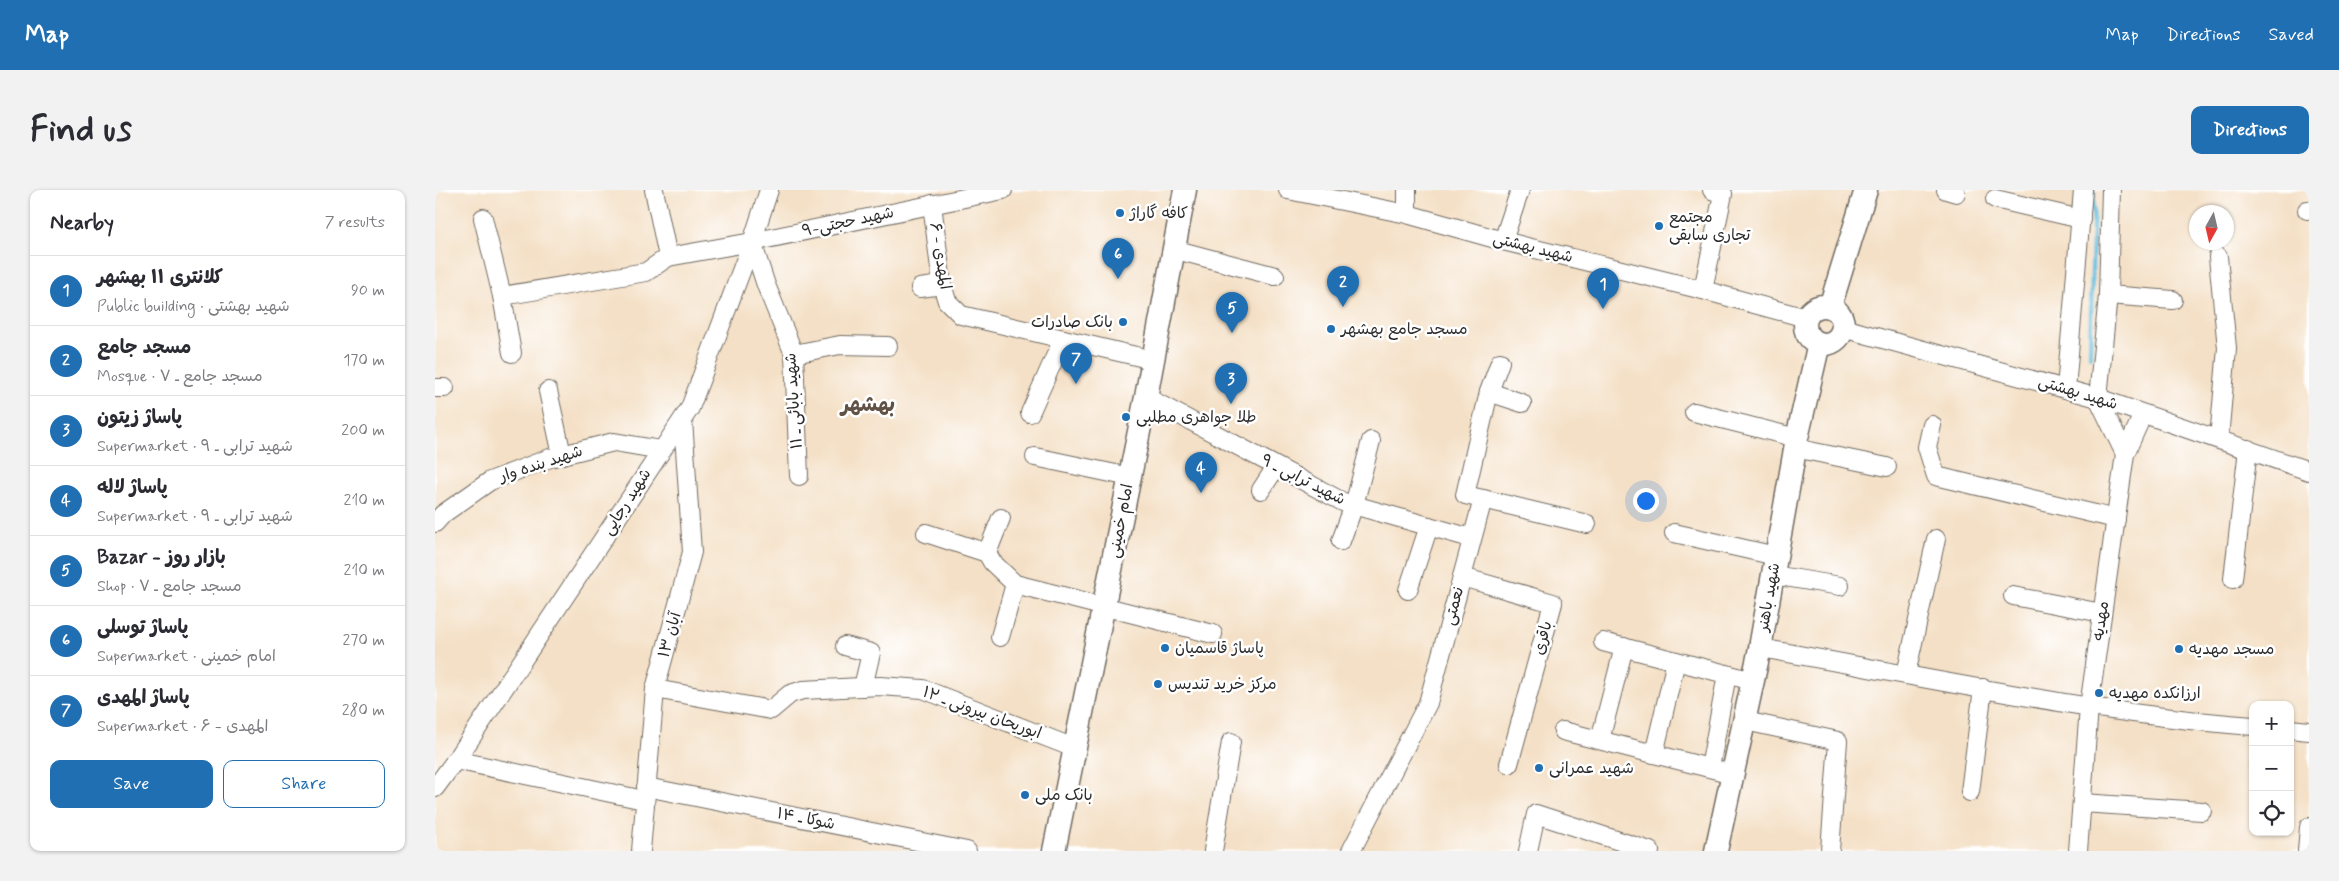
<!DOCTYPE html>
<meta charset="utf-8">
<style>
body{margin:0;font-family:Mynerve,"Playpen Sans Arabic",sans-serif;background:#f2f2f3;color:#2b2b33}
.controls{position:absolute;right:15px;bottom:15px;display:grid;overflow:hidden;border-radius:10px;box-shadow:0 1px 4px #0004}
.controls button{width:45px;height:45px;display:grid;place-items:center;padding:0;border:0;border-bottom:1px solid #e1e1e2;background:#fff;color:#2b2b33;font:25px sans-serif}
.compass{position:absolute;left:1754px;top:15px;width:45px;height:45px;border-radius:50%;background:#fff;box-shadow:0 1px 4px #0004;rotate:188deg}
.you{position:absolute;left:1210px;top:310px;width:18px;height:18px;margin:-12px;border:4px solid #fff;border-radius:50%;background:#1a73e8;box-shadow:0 0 0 8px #1a73e833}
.badge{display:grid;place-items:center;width:32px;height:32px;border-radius:50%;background:#1f6fb2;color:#fff;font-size:16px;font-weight:700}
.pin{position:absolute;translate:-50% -41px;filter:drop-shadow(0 1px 2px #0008)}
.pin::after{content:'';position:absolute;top:26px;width:18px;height:15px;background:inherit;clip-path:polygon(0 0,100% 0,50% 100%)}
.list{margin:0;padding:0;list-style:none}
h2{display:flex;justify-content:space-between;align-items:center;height:65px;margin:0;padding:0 20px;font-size:21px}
h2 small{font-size:16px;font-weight:400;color:#7c7c81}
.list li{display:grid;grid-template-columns:32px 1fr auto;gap:15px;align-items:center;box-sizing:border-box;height:70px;padding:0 20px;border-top:1px solid #e1e1e2}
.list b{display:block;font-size:19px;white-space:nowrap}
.list p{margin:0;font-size:16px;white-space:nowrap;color:#7c7c81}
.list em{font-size:16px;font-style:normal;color:#7c7c81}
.actions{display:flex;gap:10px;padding:15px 20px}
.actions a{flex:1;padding:11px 0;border:1px solid #1f6fb2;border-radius:10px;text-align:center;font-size:18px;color:#1f6fb2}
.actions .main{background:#1f6fb2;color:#fff}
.icon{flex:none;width:28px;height:28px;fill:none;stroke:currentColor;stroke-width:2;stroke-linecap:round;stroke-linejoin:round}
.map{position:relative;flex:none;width:1874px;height:661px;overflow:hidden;border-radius:10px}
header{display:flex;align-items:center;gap:30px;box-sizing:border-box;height:70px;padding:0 25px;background:#1f6fb2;color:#fff}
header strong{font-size:24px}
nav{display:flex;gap:28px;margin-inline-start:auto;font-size:18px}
.intro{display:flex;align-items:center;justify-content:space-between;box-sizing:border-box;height:120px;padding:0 30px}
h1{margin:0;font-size:35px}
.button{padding:12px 22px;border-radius:10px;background:#1f6fb2;color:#fff;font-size:18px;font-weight:700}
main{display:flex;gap:30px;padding:0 30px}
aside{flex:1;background:#fff;border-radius:10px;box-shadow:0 1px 4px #0004}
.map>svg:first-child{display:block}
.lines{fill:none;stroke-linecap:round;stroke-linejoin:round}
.stream{stroke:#5bbada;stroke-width:4.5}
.minor-casing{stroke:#716a61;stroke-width:20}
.major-casing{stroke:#716a61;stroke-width:25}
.minor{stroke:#fff;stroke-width:18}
.major{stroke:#fff;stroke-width:22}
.poi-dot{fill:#1f6fb2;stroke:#fff;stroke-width:2}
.labels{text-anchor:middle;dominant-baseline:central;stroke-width:5;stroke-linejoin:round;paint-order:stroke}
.poi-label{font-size:16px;fill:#2b2b2b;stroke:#fff;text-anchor:start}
.street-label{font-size:16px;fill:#2b2b2b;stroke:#fff}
.district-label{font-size:21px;font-weight:bold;fill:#615246;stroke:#fff}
</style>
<header>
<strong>Map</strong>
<nav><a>Map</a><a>Directions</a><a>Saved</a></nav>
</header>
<div class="intro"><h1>Find us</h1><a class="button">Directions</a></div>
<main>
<aside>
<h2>Nearby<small>7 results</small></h2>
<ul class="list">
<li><span class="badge">1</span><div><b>کلانتری ۱۱ بهشهر</b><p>Public building · شهید بهشتی</p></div><em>90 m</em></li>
<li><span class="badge">2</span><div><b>مسجد جامع</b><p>Mosque · مسجد جامع ـ ۷</p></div><em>170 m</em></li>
<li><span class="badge">3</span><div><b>پاساژ زیتون</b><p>Supermarket · شهید ترابی ـ ۹</p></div><em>200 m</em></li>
<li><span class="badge">4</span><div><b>پاساژ لاله</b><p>Supermarket · شهید ترابی ـ ۹</p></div><em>210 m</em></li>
<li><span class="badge">5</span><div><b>Bazar - بازار روز</b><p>Shop · مسجد جامع ـ ۷</p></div><em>210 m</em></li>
<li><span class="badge">6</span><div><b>پاساژ توسلی</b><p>Supermarket · امام خمینی</p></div><em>270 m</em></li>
<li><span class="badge">7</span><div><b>پاساژ المهدی</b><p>Supermarket · المهدی - ۶</p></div><em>280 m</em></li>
</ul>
<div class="actions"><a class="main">Save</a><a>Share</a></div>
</aside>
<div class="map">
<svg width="1874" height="661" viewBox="0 0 1874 661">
<rect width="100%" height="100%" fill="#fff"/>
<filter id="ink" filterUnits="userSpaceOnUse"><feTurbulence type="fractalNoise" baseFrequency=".02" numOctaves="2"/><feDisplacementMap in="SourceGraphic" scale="10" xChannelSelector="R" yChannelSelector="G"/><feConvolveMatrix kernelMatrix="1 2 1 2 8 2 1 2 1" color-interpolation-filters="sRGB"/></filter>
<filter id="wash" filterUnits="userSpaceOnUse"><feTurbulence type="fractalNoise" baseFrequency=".0096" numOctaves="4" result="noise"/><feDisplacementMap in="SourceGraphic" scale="20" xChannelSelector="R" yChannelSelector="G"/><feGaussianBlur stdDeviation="1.12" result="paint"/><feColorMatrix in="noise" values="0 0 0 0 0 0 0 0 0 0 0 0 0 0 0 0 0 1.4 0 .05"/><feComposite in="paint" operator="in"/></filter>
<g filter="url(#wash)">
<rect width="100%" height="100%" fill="#f4e0c6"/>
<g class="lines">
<polyline class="stream" points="1655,166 1659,0"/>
</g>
</g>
<g filter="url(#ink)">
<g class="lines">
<g class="minor-casing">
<g id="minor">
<polyline points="219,0 233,67 317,52 568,0"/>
<polyline points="853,0 972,24 1068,51 1268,100 1371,128"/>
<polyline points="1511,0 1521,3"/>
<polyline points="1560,9 1646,29"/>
<polyline points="497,14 507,95 512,111 526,125 718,170"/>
<polyline points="1872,20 1874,20"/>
<polyline points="972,24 972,0"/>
<polyline points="48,28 67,106 77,163"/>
<polyline points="1068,51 1085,0"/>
<polyline points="317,52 331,95 359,164 364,286"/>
<polyline points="738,59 840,86"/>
<polyline points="1783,67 1792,158 1784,249"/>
<polyline points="485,98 507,95"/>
<polyline points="1268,100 1288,4 1277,0"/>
<polyline points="1673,105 1738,110"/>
<polyline points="67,106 211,82 233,67"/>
<polyline points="1408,138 1663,208 1874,281"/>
<polyline points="359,164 405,155 453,156"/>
<polyline points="0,198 10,198"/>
<polyline points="1631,199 1648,0"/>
<polyline points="113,201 127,265"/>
<polyline points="1054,202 1087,213"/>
<polyline points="711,207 908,312 1036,348"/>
<polyline points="1663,208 1673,105 1676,0"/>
<polyline points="1259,222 1362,248"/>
<polyline points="595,223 628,149"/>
<polyline points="1497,235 1492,257 1501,286 1681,329"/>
<polyline points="1360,258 1452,277"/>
<polyline points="1690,264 1708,224"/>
<polyline points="600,267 695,287"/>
<polyline points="826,300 841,277"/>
<polyline points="1048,309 1152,334"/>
<polyline points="0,333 8,324 55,291 115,268 179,252 226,260"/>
<polyline points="491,343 552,363 557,372 580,394 778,444"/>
<polyline points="1239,343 1341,366"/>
<polyline points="906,351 919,315 936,251"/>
<polyline points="552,363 566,328"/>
<polyline points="1338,385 1405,396"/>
<polyline points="1027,387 1118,413 1074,574"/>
<polyline points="1798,389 1813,259"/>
<polyline points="973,400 994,336"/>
<polyline points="1578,406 1667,423"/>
<polyline points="565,447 580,394"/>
<polyline points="1168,452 1318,491"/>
<polyline points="410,456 436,463 428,497"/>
<path d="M1325 458C1488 487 1652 523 1818 536"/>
<polyline points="1471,484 1501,349"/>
<polyline points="220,499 336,520 355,504 368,500 445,496 488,499 639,558"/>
<polyline points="1310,531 1403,551 1395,661"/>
<polyline points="1855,539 1874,541"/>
<polyline points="1128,541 1298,584"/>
<polyline points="1165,550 1189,457"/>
<polyline points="1219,564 1241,471"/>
<polyline points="20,570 209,610"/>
<polyline points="1275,578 1292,484"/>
<polyline points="211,597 532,661"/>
<polyline points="0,598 26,563 255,218 317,52 334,0"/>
<polyline points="1535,602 1548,498"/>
<polyline points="1647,613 1767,621"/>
<polyline points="206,661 220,499 257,362 248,230"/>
<polyline points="778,661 796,552"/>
<polyline points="916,661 993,513 1048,309 1030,305 1054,202 1065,172"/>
<polyline points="1093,661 1101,624 1215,661"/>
<polyline points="1643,661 1654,517 1690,264 1663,208"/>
<polyline points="1872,661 1874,637"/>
</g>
</g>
<g class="major-casing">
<g id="major">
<circle cx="1389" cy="135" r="19"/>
<polyline points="1395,117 1431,0"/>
<polyline points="619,661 711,207 750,0"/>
<polyline points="1281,661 1325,458 1362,248 1384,153"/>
</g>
</g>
<use href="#minor" class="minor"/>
<use href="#major" class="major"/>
</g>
</g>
<g class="poi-dot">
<circle cx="685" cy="23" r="5"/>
<circle cx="1224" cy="36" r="5"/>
<circle cx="688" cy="132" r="5"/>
<circle cx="896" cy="139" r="5"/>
<circle cx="691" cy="227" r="5"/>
<circle cx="730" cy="458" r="5"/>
<circle cx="1744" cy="459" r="5"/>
<circle cx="723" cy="494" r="5"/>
<circle cx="1664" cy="503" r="5"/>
<circle cx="1104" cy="578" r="5"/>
<circle cx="590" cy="605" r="5"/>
</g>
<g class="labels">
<g class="poi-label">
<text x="695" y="23">کافه گاراژ</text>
<text x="1234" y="27">مجتمع<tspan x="1234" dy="18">تجاری سابقی</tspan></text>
<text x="678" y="132" text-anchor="end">بانک صادرات</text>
<text x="906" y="139">مسجد جامع بهشهر</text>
<text x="701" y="227">طلا جواهری مطلبی</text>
<text x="740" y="458">پاساژ قاسمیان</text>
<text x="1754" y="459">مسجد مهدیه</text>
<text x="733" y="494">مرکز خرید تندیس</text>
<text x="1674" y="503">ارزانکده مهدیه</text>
<text x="1114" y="578">شهید عمرانی</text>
<text x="600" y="605">بانک ملی</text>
</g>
<g class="street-label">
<text transform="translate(413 32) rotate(-12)">شهید حجتی-۹</text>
<text transform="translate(1098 58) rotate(14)">شهید بهشتی</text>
<text transform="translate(505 66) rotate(81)">المهدی - ۶</text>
<text transform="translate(1643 203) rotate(17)">شهید بهشتی</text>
<text transform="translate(359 211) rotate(-94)">شهید بابائی ـ ۱۱</text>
<text transform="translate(106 274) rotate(-18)">شهید بنده وار</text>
<text transform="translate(868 290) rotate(27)">شهید ترابی ـ ۹</text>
<text transform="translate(192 312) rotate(-57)">شهید رجایی</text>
<text transform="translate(686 331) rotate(-79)">امام خمینی</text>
<text transform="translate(1334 407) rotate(-80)">شهید باهنر</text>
<text transform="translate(1019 416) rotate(-75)">نعمتی</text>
<text transform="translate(1666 431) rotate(-82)">مهدیه</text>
<text transform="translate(235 445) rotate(-74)">۱۳ آبان</text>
<text transform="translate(1108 448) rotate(-75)">باقری</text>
<text transform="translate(547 523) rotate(20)">ابوریحان بیرونی ـ ۱۲</text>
<text transform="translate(371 629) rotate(11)">شوکا ـ ۱۴</text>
</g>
<g class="district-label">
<text x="433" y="215">بهشهر</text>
</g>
</g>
</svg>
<div class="controls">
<button>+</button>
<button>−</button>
<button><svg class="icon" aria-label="locate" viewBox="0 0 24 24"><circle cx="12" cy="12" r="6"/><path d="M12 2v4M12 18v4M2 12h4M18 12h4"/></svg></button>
</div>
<svg class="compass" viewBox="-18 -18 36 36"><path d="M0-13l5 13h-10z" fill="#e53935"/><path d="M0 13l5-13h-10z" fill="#7c7c81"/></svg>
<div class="you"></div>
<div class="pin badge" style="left:1168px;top:119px">1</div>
<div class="pin badge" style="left:908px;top:117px">2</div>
<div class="pin badge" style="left:796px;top:214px">3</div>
<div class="pin badge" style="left:766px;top:303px">4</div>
<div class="pin badge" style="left:797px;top:143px">5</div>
<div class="pin badge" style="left:683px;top:89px">6</div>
<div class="pin badge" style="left:641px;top:194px">7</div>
</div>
</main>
